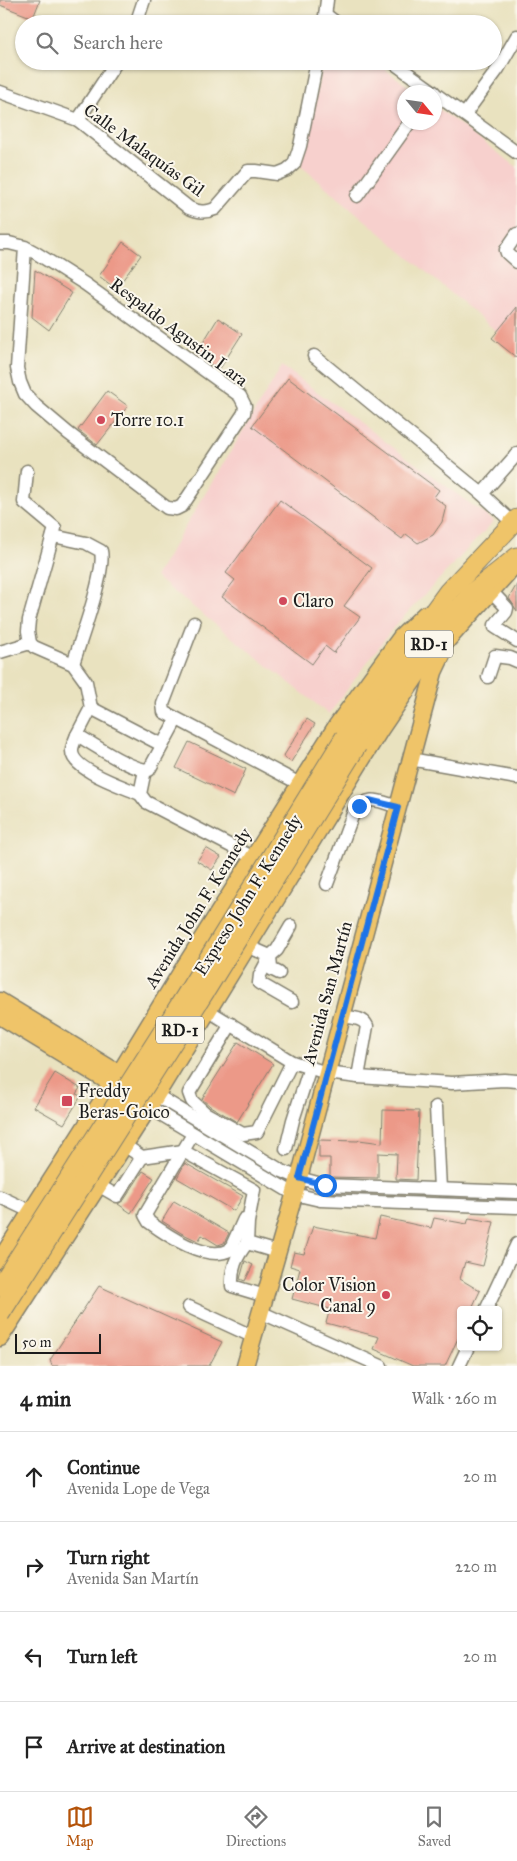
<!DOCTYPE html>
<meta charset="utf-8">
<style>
body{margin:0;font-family:"IM FELL Great Primer",serif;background:#f6f6f6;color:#222}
.controls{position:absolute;right:15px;bottom:15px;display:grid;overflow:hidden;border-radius:5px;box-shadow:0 1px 4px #0004}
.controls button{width:45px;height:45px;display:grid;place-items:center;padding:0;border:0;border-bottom:1px solid #e0e0e0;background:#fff;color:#222;font:25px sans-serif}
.compass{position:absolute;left:397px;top:85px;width:45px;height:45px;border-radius:50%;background:#fff;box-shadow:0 1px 4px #0004;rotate:119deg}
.scale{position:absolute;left:15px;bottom:12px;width:86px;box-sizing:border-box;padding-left:5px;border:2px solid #1c1c1c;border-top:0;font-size:14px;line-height:18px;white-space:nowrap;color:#1c1c1c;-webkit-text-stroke:4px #fbf7ec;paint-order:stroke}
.stop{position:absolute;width:15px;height:15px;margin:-11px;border:4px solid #1a73e8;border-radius:50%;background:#fff}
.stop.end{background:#1a73e8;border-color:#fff;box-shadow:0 1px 5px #0008}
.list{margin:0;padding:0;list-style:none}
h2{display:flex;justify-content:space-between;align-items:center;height:65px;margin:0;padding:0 20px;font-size:21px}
h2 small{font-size:16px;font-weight:400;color:#767676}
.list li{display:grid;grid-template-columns:32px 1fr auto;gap:15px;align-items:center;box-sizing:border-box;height:90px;padding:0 20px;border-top:1px solid #e0e0e0}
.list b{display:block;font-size:19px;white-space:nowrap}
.list p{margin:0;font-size:16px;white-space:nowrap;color:#767676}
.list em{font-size:16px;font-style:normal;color:#767676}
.icon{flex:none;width:28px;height:28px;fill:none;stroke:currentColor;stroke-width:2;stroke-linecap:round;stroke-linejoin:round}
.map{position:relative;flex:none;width:517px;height:1366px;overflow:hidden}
.search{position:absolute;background:#fff;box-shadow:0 1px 4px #0004;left:15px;right:15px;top:15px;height:55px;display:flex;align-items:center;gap:12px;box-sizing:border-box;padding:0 18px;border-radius:28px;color:#767676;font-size:19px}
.sheet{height:425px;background:#fff}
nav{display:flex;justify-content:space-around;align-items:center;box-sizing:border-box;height:70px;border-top:1px solid #e0e0e0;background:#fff;font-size:14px;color:#767676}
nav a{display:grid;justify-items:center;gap:2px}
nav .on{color:#b45309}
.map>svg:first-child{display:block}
.built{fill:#f7d0cd}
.building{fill:#ec9988}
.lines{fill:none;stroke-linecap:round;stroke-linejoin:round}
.minor-casing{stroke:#827f6e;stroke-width:15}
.major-casing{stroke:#827f6e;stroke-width:19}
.highway-casing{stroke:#827f6e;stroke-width:21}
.minor{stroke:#fff;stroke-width:12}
.major{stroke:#efc469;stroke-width:16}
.highway{stroke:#efc469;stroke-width:19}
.highway-bridge-casing{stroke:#827f6e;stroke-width:21;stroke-linecap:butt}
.highway-bridge{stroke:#efc469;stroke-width:19}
.route{stroke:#1a73e8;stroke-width:6}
.poi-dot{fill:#d1495b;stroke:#fbf7ec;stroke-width:2}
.labels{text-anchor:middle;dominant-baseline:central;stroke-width:4;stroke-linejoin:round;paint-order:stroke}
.shield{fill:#fbf7ec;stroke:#5f5e5a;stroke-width:1}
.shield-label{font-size:16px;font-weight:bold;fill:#1c1c1c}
.street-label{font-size:18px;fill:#1c1c1c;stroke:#fbf7ec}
.poi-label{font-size:18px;fill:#1c1c1c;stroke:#fbf7ec;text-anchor:start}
</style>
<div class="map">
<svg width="517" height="1366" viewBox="0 0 517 1366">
<rect width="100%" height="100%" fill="#fbf7ec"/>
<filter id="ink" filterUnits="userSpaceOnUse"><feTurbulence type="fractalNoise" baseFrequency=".02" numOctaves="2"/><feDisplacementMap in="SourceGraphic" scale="10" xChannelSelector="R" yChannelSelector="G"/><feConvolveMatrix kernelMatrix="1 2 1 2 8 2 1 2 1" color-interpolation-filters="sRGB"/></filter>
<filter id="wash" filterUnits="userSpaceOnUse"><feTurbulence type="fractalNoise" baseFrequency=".0096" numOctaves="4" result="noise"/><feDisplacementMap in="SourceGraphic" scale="20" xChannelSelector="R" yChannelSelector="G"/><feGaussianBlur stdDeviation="1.12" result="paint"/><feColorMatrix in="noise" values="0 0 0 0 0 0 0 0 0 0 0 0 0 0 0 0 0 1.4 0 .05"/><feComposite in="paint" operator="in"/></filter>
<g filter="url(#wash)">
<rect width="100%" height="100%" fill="#e9e2bf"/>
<g class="built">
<polygon points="323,61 374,61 416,92 404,92 404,122 434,122 435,106 517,167 517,349 301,166"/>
<polygon points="282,366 494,521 393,628 329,714 155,577"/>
</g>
<g id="blocks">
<g class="building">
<polygon points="0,0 40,0 33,18 0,5"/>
<polygon points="123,242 141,255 116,289 99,276"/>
<polygon points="35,270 72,293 49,330 32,317"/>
<polygon points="517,307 517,358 492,338"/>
<polygon points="218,318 242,334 219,370 196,354"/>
<polygon points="288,378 439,490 434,497 446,506 442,522 433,535 418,543 406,534 402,539 252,426"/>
<polygon points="107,391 128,406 97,445 78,430"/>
<polygon points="280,500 372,568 344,606 360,617 334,653 325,646 312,664 222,597 235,580 226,573"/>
<polygon points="517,584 517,611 509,598"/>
<polygon points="307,719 315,724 291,762 283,757"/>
<polygon points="189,742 246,769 234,796 176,768"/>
<polygon points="206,848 221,857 212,870 197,861"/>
<polygon points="238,1042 273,1064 237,1122 210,1106 202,1099"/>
<polygon points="55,1073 80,1088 76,1094 81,1096 64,1124 34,1107"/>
<polygon points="383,1110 419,1111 416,1180 396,1179 397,1154 378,1153 378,1178 330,1177 330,1158 319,1158 319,1140 358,1141 359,1140 382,1143"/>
<polygon points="185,1163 243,1196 234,1211 177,1178"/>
<polygon points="143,1171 154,1178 131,1213 118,1204 124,1200"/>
<polygon points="174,1201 229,1233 224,1243 218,1245 202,1235 198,1241 181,1233 162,1221"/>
<polygon points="380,1217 431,1228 434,1218 467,1224 469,1218 494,1222 483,1266 465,1262 460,1279 480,1291 471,1310 461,1310 461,1332 445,1366 413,1366 374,1349 379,1337 326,1323 330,1309 292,1299 300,1269 290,1266 294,1252 304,1254 313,1226 375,1238"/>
<polygon points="245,1261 253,1265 245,1281 240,1279"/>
<polygon points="99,1286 222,1342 209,1366 52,1366 50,1360"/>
</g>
</g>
</g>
<g filter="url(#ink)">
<use href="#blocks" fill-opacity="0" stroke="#827f6e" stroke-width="1"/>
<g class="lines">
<g class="minor-casing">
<g id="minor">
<polyline points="326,15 338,24"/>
<polyline points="136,24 144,0"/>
<polyline points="324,24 327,0"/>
<polyline points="391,61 434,92"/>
<path d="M0 92 78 120 189 208C198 212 205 213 215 209L248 171H256L277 174 287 170 294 164 300 146 317 61"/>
<polyline points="434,93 517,153"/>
<polyline points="465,114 498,69 517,36"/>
<polyline points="78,120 117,61"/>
<polyline points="357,196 410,122"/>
<polyline points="517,234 506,250 507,253 517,262"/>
<polyline points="0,243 9,243 25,247 36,253 85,284 240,396 245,406 244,413 182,506 176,509 167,508 68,433 36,406 25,394 20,382 17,368 25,247"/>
<polyline points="314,356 482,494 513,523"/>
<path d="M27 471 24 502 55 528 29 620 28 631 30 643 34 647 73 664 86 682 91 708 77 735C95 745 130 770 149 770L176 720"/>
<polyline points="482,494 517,454"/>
<path d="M53 536 86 543 101 551C106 572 80 641 73 664"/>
<polyline points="492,592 507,608 506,612 495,625 495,627 517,641"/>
<polyline points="194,623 163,704 164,712 300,784"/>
<polyline points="0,652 30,643"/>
<polyline points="488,677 495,656 510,658 517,661"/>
<polyline points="91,708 162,745"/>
<path d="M77 735C75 740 72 746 72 750 70 770 125 787 140 794"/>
<polyline points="410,759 517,778"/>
<polyline points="145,770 140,794 146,802 254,858"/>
<path d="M327 884 354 811C370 794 378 801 398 807"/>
<polyline points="247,946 270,956 277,950 291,926"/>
<polyline points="270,956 260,975 259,983 292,1002"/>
<polyline points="270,956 271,969 279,973"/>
<path d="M209 1011 292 1062 327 1073 358 1077 367 1026C363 1017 351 1018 342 1016"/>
<polyline points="231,1024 189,1093 192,1101 205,1113 243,1134 257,1132 292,1062"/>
<polyline points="358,1077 452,1083 504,1080 517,1081"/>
<polyline points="156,1095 282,1171 299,1178 325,1185 517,1192"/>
<polyline points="149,1107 294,1194 320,1200 517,1207"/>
<polyline points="436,1107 440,1189"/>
<path d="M193 1134 145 1215 149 1222C168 1236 206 1262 230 1250L244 1219"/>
<polyline points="124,1145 142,1157 183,1151 254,1190 248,1222 247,1243 277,1252"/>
<polyline points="286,1149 293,1120 310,1067"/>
<polyline points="98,1185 117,1196 142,1157"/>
<polyline points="0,1197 32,1212"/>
<path d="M247 1243C236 1257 231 1268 232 1286L265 1296"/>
<polyline points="189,1307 254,1337"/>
<polyline points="486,1310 517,1244"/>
<polyline points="260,1312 381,1366"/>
<polyline points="459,1366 468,1347"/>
</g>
</g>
<g class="major-casing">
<g id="major">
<polyline points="0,1001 128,1079"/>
<polyline points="0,1016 122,1090"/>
<polyline points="0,1260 119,1074 183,969 337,725 401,637 425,614"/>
<polyline points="0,1338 149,1107 380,730 420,671 512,568"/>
<polyline points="245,1366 299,1178 425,706 434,672 443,653"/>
</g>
</g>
<g class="highway-casing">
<g id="highway">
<polyline points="345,737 373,695 448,592 517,519"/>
<polyline points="357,745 408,668 472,593 517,557"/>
</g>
</g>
<use href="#minor" class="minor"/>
<use href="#major" class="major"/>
<use href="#highway" class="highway"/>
<g class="highway-bridge-casing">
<g id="highway-bridge">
<polyline points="0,1287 185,997 345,737"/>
<polyline points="0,1314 207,988 357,745"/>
</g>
</g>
<use href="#highway-bridge" class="highway-bridge"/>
</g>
</g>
<g class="lines" filter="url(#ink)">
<polyline class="route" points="325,1185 299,1178 398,807 369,800 359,806"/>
</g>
<g class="poi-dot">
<circle cx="101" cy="420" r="5"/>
<circle cx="283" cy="601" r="5"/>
<rect x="61" y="1095" width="12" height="12" rx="2.5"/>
<circle cx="386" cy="1295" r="5"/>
</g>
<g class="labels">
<g class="shield">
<rect x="405" y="630.5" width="48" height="27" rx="4"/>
<rect x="156" y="1016.5" width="48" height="27" rx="4"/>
</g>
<g class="shield-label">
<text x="429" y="644">RD-1</text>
<text x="180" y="1030">RD-1</text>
</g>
<g class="street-label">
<text transform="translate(144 150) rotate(36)">Calle Malaquías Gil</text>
<text transform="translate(179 332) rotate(37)">Respaldo Agustin Lara</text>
<text transform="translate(248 895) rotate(-58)">Expreso John F. Kennedy</text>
<text transform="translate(198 908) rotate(-58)">Avenida John F. Kennedy</text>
<text transform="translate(327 993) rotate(-75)">Avenida San Martín</text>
</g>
<g class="poi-label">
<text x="111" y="420">Torre 10.1</text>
<text x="293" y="601">Claro</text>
<text x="78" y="1091">Freddy<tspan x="78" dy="21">Beras-Goico</tspan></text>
<text x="376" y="1285" text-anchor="end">Color Vision<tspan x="376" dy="21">Canal 9</tspan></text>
</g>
</g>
</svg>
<div class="controls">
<button><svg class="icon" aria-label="locate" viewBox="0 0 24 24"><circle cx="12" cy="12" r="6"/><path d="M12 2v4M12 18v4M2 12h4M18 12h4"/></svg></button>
</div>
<svg class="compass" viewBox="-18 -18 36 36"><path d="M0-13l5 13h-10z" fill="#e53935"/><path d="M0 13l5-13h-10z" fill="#767676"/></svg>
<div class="scale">50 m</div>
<div class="stop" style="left:325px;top:1185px"></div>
<div class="stop end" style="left:359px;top:806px"></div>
<div class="search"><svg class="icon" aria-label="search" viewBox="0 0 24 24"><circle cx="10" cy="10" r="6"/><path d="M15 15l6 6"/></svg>Search here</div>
</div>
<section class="sheet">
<h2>4 min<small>Walk · 260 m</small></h2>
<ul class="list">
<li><svg class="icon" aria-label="ahead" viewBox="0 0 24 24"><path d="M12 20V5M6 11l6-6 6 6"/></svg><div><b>Continue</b><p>Avenida Lope de Vega</p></div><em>20 m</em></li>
<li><svg class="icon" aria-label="right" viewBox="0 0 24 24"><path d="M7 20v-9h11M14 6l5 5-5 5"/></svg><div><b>Turn right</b><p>Avenida San Martín</p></div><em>220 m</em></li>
<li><svg class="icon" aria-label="left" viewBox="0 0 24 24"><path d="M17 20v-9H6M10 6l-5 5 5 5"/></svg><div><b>Turn left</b></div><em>20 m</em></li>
<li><svg class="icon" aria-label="arrive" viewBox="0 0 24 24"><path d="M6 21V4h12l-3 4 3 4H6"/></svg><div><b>Arrive at destination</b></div></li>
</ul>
</section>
<nav>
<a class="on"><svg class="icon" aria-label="map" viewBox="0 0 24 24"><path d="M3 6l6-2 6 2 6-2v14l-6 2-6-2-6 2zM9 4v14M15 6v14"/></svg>Map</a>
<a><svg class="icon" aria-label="directions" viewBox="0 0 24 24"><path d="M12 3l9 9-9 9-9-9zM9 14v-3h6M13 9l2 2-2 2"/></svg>Directions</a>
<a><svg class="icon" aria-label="saved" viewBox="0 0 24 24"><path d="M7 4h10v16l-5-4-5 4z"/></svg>Saved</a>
</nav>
